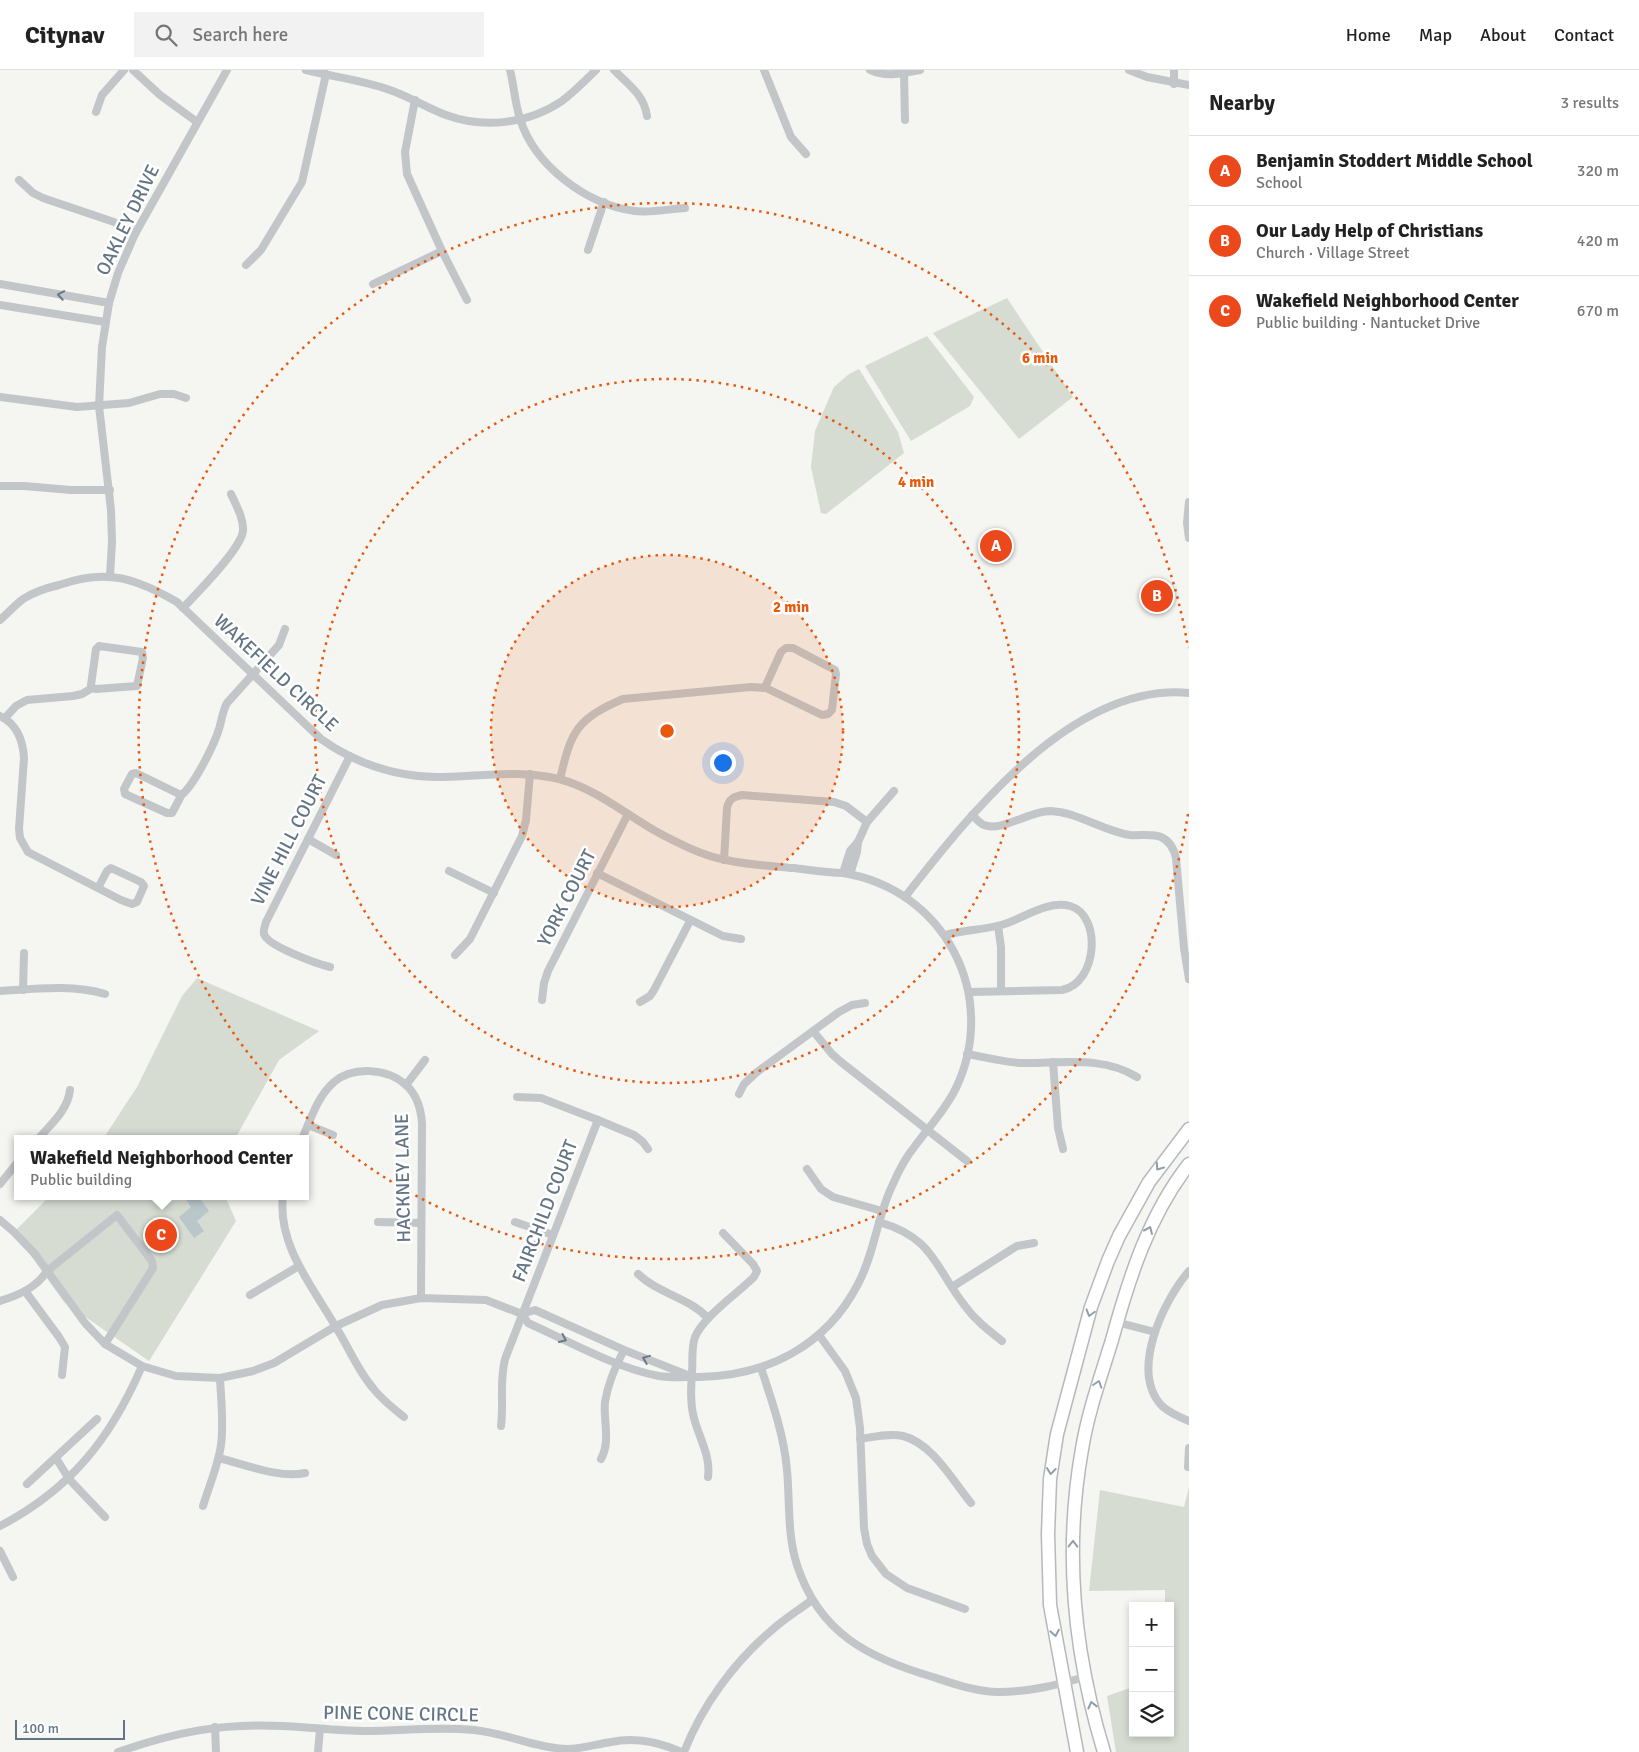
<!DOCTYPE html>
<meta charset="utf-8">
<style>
body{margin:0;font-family:Signika,sans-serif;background:#f2f2f2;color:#222}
.controls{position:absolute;right:15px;bottom:15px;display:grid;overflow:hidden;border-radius:0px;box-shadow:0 2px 8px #0003}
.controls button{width:45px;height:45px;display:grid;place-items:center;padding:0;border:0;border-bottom:1px solid #e0e0e0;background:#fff;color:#222;font:25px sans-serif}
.scale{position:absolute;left:15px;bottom:12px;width:110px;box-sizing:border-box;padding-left:5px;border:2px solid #637584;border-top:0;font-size:14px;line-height:18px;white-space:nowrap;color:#637584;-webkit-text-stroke:4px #fff;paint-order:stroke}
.you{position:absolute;left:722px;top:692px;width:18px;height:18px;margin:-12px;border:4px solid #fff;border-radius:50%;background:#1a73e8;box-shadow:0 0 0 8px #1a73e833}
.badge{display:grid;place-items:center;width:32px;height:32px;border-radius:50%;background:#eb491b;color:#fff;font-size:16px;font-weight:700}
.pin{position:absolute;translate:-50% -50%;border:2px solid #fff;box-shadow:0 1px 5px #0006}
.popup{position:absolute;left:14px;top:1065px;width:295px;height:65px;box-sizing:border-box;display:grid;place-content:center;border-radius:0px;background:#fff;filter:drop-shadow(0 1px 4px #0005);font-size:16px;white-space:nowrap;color:#767676}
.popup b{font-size:19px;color:#222}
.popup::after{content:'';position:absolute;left:50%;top:100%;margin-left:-10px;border:10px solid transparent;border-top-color:#fff}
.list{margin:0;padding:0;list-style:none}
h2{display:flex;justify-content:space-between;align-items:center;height:65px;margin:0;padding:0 20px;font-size:21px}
h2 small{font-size:16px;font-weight:400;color:#767676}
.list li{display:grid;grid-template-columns:32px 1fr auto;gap:15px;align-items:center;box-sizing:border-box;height:70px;padding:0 20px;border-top:1px solid #e0e0e0}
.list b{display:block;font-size:19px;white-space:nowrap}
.list p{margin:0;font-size:16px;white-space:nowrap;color:#767676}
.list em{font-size:16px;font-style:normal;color:#767676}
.icon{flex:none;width:28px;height:28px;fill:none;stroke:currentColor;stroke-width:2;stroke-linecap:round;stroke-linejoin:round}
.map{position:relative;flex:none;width:1189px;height:1682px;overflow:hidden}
header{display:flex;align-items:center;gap:30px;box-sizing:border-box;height:70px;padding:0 25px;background:#fff;border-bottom:1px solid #e0e0e0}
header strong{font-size:24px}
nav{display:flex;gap:28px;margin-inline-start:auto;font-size:18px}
.search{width:350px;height:45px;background:#f2f2f2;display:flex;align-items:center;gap:12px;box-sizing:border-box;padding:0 18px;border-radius:0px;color:#767676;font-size:19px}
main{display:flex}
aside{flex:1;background:#fff}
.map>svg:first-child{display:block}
.green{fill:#d6dcd2}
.water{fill:#b9c7cb}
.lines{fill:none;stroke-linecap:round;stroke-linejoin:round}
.primary-casing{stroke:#b5b9bd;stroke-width:15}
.minor{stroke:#c2c6c9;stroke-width:8}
.primary{stroke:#fff;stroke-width:12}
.oneway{stroke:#687987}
.oneway2{stroke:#929ea9}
.ring{fill:none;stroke:#e8590c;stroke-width:2.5;stroke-dasharray:2.5 5}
.labels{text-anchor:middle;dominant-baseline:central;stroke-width:5;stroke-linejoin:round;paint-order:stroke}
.street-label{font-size:19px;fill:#637584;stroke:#fff}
.centre{fill:#e8590c;stroke:#fff;stroke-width:2.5}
.ring-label{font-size:15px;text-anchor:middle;font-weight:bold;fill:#e8590c;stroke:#fff;stroke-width:5;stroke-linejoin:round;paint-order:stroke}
</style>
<header>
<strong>Citynav</strong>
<div class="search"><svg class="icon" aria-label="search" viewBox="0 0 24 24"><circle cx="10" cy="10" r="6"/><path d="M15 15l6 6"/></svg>Search here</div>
<nav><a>Home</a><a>Map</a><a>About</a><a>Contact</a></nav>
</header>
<main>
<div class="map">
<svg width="1189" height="1682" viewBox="0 0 1189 1682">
<rect width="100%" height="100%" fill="#f5f5f1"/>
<g class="green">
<polygon points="1007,228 1073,327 1019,369 933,263"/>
<polygon points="927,266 974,327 970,336 911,371 865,296"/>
<polygon points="859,299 898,362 904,383 826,444 821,443 811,397 815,361 834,317 849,304"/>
<polygon points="197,908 319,961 279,990 235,1069 103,1069 137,1017 182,926"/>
<polygon points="50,1126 225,1126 236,1151 149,1291 64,1232 14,1162"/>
<polygon points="1189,1417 1189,1682 1116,1682 1107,1626 1133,1617 1133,1663 1170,1663 1170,1536 1165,1536 1165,1520 1089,1521 1100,1420 1184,1437"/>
</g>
<polygon class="water" points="187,1126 198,1126 209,1141 197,1151 204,1161 194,1168 179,1147 191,1137 185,1128"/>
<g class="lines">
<g class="primary-casing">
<g id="primary">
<polyline points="1077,1682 1050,1535 1048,1464 1050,1409 1057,1364 1091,1237 1108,1191 1119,1166 1149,1112 1189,1059"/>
<path d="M1104 1682C1074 1584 1064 1480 1082 1379 1088 1342 1101 1306 1112 1270 1129 1208 1149 1145 1189 1094"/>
</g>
</g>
<g class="minor">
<polyline points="133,0 160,25 197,52"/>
<path d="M306 0C334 7 363 10 390 20 410 27 427 38 446 45 484 59 528 54 562 31 574 22 585 11 596 0"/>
<path d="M510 0C514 16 515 33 520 49 535 96 587 135 635 141 651 143 669 139 685 138"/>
<path d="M614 0C629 15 644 25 647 46"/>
<polyline points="764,0 791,67 806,84"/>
<path d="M870 0C887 8 903 3 920 0"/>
<polyline points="1129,0 1147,7 1189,15"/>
<polyline points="904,3 905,50"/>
<polyline points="1174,14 1174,0"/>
<polyline points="415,30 405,82 407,104 442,181 467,230"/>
<polyline points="96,42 102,25 124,0"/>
<polyline points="19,110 33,123 43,128 114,152 135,164"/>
<polyline points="588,180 604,132"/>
<polyline points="246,195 261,180 302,112 326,4"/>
<polyline points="0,214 109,233"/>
<polyline points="373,214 442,181"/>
<polyline points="0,235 105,252"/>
<polyline points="0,327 77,337 129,333 160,324 174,324 186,328"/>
<polyline points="0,416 24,416 71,420 110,420"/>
<polyline points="1189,432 1187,453 1189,468"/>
<polyline points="110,506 112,472 111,440 99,336 102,277 109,233 118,203 135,164 227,0"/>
<path d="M183 538C197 523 241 479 243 461 244 449 236 435 231 424"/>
<path d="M0 550C8 543 15 535 23 529 34 522 46 518 59 515 74 510 92 506 108 507 130 507 158 521 177 532L321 669C355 693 394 706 435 707 477 707 518 699 559 709 597 719 626 745 659 763 680 774 703 786 726 790 748 795 771 796 794 798 810 800 826 803 843 803 944 819 1000 925 956 1018 946 1039 929 1057 915 1076 906 1087 899 1100 893 1114 877 1146 875 1182 858 1214 826 1276 767 1306 699 1307 686 1307 672 1308 659 1306 616 1298 568 1271 528 1253L522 1244 486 1230 421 1228 382 1235 336 1256 274 1293 253 1301 220 1308 176 1306 142 1296 105 1274 85 1253 35 1184 14 1162 0 1150"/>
<polygon points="99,576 142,582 143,588 137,616 96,619 92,618 91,615 96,579"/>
<polygon points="786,578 793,578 835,600 836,604 832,640 828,644 822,645 766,618 766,615 781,582"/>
<path d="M0 646C17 654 23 670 24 688L19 759 20 768 28 782 121 830 132 834 137 832 144 816 141 812 111 798 107 801 98 818"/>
<polyline points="5,648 16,636 27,630 73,626 82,624 92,618"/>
<polygon points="136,703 179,724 180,728 172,743 167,743 125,724 124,719 132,704"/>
<path d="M560 709C571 662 576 649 623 629L751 617 766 618"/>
<path d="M180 726C193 718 214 675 219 659 222 650 222 642 227 633L279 575 285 559"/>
<path d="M972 745C976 748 979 753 984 755 1001 762 1030 741 1050 741 1078 742 1103 761 1130 765 1140 766 1151 763 1161 767 1170 771 1174 779 1176 788L1184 878 1189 909"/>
<polyline points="308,769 336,785"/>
<path d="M724 790 727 738C729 729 733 727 742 725L834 732 846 736 867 752"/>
<polyline points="449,801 494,823"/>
<polyline points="597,803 723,866 741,869"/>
<polyline points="843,803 850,781 858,772 867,752 894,721"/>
<polyline points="850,804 857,782 858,772"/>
<path d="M905 827C969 745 1073 612 1189 623"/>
<polyline points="998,856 1001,877 1001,921"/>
<path d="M945 865C963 860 982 860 1001 855 1023 849 1047 830 1070 836 1102 845 1098 913 1062 920L969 922"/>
<polyline points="455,885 470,869 522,766 526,750 530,704"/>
<path d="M330 897C318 894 267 876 264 864 263 860 265 856 266 852L350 686"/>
<polyline points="23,920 24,883"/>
<path d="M0 921C33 919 73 914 105 924"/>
<polyline points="542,930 544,913 548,901 628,744"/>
<polyline points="640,932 650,926 654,920 690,851"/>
<polyline points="813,961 832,984 841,992 967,1091"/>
<path d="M967 984C984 987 1003 992 1020 993 1059 994 1102 985 1137 1007"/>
<polyline points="1053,992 1058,1058 1063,1079"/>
<polyline points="406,1015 425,990"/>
<polyline points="739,1024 744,1014 757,1002 839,942 852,935 865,933"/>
<polyline points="517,1027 541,1028 598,1050 634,1065 643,1072 648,1079"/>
<polyline points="308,1055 333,1065"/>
<path d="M38 1069C51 1054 68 1040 70 1020"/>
<path d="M302 1069C311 1049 317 1027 334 1012 353 996 387 998 406 1015 417 1025 421 1039 422 1053L421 1228"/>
<polyline points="807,1099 821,1119 833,1127 882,1141"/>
<polyline points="0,1114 17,1093"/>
<path d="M283 1126C277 1176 314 1218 337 1259 349 1278 358 1301 373 1318 381 1329 393 1338 404 1347"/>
<polyline points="378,1152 421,1153"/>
<polyline points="515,1152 553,1165"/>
<path d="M879 1152C934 1168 934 1196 965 1236 975 1250 988 1260 1002 1271"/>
<path d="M1189 1201C1164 1230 1129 1301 1162 1336 1170 1343 1179 1347 1189 1351"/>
<path d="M638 1204C659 1224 688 1227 708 1248"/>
<polyline points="952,1217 1009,1181 1017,1176 1034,1173"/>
<polyline points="25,1221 59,1267 65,1277 62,1305"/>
<polyline points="250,1225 299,1196"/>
<path d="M0 1231C19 1225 36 1218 47 1201L117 1145 152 1191 153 1198 105 1274"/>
<polyline points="522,1244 535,1240 624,1280 685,1304"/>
<polyline points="1116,1252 1155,1262"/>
<polyline points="819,1265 845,1301 856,1328 860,1358 864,1458 867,1474 872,1486 886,1504 907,1518 965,1539"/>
<path d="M761 1298C772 1331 784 1365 787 1400 790 1432 787 1464 797 1495 819 1563 868 1588 933 1607 955 1614 976 1622 999 1622 1029 1622 1057 1615 1085 1607"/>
<path d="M501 1356C504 1332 499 1314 505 1289L598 1050"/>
<path d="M860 1369C873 1367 890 1363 903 1366 932 1373 953 1411 971 1433"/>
<polyline points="56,1388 69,1409 105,1447"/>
<path d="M219 1388C244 1394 280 1409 305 1403"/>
<path d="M601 1389C611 1371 603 1351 605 1332 608 1313 615 1297 624 1280"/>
<polyline points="1188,1397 1189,1378"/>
<path d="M708 1407C711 1386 699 1368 694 1348 690 1333 691 1317 692 1302 693 1291 691 1278 695 1267 703 1247 738 1223 754 1207L757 1201 753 1194 723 1163"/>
<polyline points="27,1414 97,1349"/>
<path d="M203 1436C209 1416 218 1396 221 1375 224 1353 221 1330 220 1308"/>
<path d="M0 1456C71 1419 111 1368 142 1296"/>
<polyline points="0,1481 13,1507"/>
<polyline points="215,1657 216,1682"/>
<path d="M118 1682C175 1662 222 1653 282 1656 309 1657 337 1661 365 1661 402 1661 437 1656 474 1660 506 1663 535 1678 567 1679 582 1679 597 1674 611 1672 636 1667 659 1672 681 1682"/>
<polyline points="318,1682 320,1659"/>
<path d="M684 1682C702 1636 734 1592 772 1560 784 1549 799 1540 812 1530"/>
</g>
<use href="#primary" class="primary"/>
</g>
<defs><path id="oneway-chevron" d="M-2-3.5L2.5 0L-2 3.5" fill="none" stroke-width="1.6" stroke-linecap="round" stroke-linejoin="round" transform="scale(1.25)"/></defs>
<g class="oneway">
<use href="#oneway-chevron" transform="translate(61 225) rotate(-170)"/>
<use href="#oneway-chevron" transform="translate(563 1269) rotate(24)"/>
<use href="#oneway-chevron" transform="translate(646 1289) rotate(-158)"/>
</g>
<g class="oneway2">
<use href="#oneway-chevron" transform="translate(1159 1097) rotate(125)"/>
<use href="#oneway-chevron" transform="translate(1149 1160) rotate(-66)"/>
<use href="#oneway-chevron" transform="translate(1090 1243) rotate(106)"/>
<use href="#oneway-chevron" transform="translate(1098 1314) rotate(-72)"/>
<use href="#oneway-chevron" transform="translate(1051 1401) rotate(97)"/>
<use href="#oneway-chevron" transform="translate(1073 1474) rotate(-89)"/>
<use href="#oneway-chevron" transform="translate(1055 1563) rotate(80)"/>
<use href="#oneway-chevron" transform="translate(1092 1635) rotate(-104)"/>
</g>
<circle cx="667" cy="661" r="176" fill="#e8590c" fill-opacity=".12"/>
<g class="ring">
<circle cx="667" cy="661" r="176"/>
<circle cx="667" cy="661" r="352"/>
<path d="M1188 744A528 528 0 1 1 1188 578"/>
</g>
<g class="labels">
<g class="street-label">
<text transform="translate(128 150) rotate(-64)">OAKLEY DRIVE</text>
<text transform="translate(276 603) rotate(43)">WAKEFIELD CIRCLE</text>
<text transform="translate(289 770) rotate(-63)">VINE HILL COURT</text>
<text transform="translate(567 828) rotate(-63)">YORK COURT</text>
<text transform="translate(403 1108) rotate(-91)">HACKNEY LANE</text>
<text transform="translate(545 1141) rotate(-69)">FAIRCHILD COURT</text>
<text transform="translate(401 1644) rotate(1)">PINE CONE CIRCLE</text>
</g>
</g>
<circle cx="667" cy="661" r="8" class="centre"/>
<g class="ring-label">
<text x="1040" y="293">6 min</text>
<text x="916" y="417">4 min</text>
<text x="791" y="542">2 min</text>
</g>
</svg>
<div class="controls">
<button>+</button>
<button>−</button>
<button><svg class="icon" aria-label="layers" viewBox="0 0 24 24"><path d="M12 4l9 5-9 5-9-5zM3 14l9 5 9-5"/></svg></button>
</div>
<div class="scale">100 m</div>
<div class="you"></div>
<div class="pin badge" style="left:996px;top:476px">A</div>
<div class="pin badge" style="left:1157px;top:526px">B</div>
<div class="pin badge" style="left:161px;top:1165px">C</div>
<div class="popup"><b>Wakefield Neighborhood Center</b>Public building</div>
</div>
<aside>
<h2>Nearby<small>3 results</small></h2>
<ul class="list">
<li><span class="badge">A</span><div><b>Benjamin Stoddert Middle School</b><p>School</p></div><em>320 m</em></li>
<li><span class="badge">B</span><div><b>Our Lady Help of Christians</b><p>Church · Village Street</p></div><em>420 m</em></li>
<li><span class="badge">C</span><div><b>Wakefield Neighborhood Center</b><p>Public building · Nantucket Drive</p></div><em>670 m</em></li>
</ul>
</aside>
</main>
